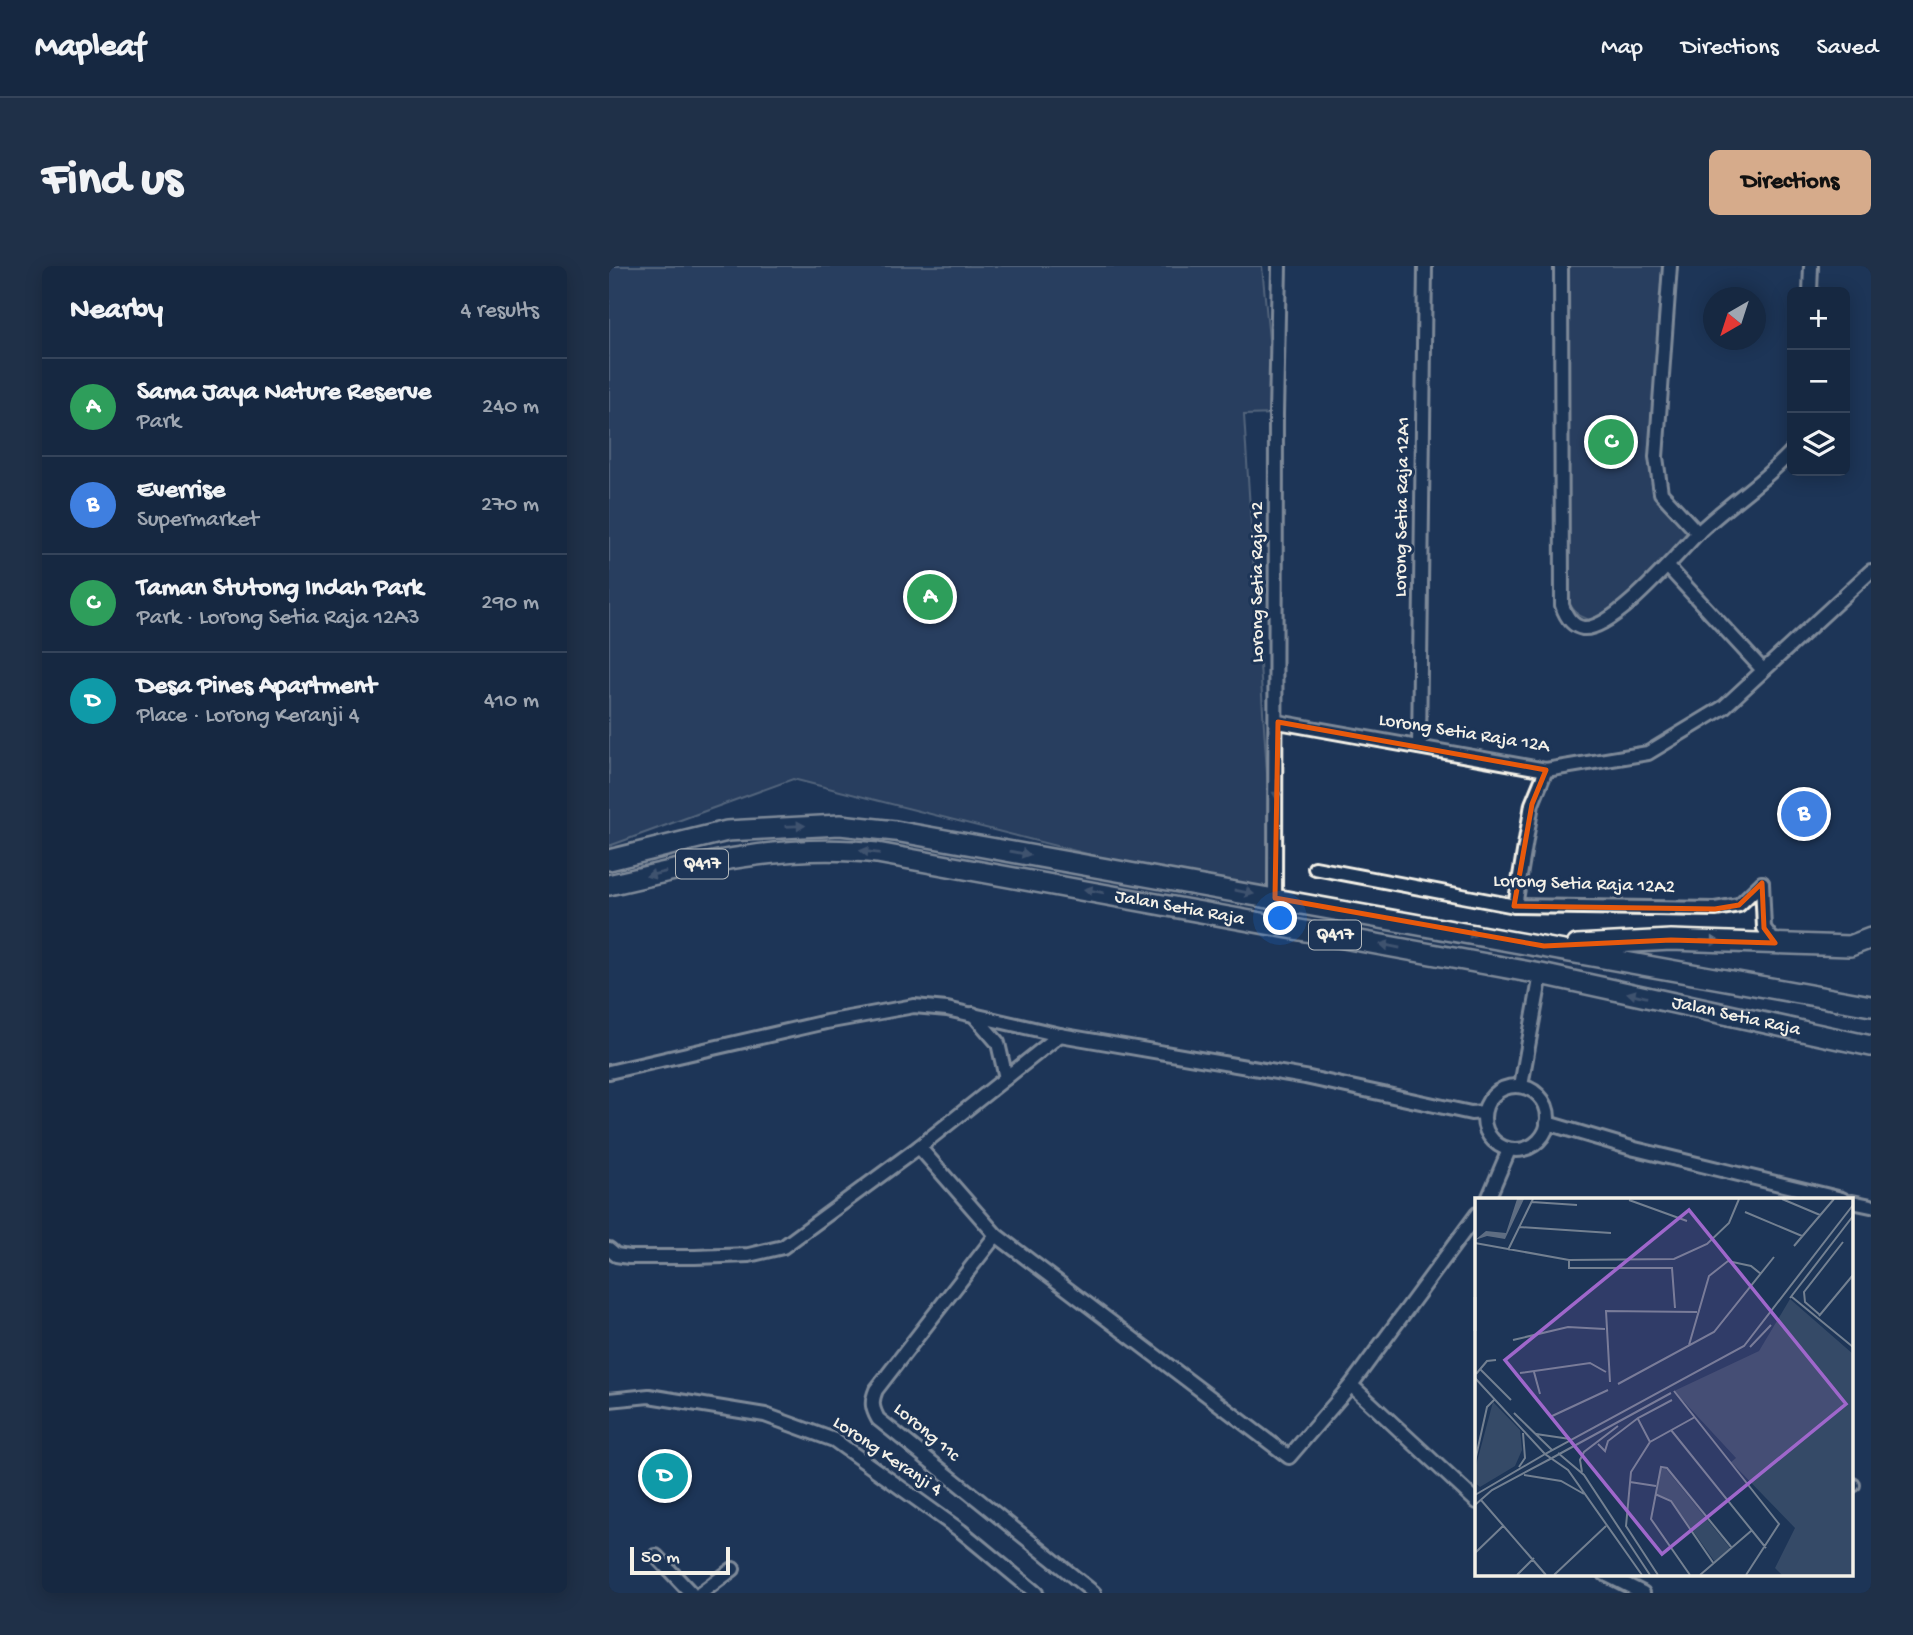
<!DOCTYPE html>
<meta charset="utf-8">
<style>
body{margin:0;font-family:"Gochi Hand",sans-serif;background:#1f3048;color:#f1f3f6}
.controls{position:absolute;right:21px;top:21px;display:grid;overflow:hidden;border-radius:10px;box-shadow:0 4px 18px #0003}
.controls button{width:63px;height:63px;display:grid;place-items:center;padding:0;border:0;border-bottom:2px solid #35445a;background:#162841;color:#f1f3f6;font:35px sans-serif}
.compass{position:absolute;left:1094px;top:21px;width:63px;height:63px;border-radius:50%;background:#162841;box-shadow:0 4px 18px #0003;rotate:219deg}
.scale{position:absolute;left:21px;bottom:18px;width:100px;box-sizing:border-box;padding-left:7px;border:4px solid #f4f1e8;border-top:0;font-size:19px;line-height:24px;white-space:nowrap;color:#f4f1e8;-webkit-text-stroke:5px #1d3557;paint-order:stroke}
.you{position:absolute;left:672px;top:653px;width:24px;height:24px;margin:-18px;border:5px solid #fff;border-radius:50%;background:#1a73e8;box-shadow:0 0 0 10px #1a73e833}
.badge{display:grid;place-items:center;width:46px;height:46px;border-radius:50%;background:#d6ab8b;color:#fff;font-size:23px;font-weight:700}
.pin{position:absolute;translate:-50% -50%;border:4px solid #fff;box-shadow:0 2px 7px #0006}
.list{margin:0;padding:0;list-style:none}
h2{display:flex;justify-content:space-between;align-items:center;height:91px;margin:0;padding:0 28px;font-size:30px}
h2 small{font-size:23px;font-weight:400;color:#9ea6b1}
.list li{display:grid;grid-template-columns:46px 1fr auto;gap:21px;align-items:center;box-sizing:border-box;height:98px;padding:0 28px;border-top:2px solid #35445a}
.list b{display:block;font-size:26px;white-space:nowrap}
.list p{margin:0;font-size:23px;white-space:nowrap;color:#9ea6b1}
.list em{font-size:23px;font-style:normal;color:#9ea6b1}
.icon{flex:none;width:38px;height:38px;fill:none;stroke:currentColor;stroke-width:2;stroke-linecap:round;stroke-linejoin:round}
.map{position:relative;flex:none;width:1262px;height:1327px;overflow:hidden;border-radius:10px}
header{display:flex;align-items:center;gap:42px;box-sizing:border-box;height:98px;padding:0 35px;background:#162841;border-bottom:2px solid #35445a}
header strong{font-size:33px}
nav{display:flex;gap:38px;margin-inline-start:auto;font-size:24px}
.intro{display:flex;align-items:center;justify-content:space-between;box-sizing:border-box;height:168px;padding:0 42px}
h1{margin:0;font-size:49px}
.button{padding:18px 32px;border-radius:10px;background:#d6ab8b;color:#111;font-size:24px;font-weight:700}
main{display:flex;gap:42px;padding:0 42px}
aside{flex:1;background:#162841;border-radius:10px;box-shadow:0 4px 18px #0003}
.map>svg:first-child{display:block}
.green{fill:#354a67;stroke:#949ea8;stroke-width:2}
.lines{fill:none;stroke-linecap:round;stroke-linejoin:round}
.minor-casing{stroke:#f4f1e8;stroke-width:18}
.trunk-casing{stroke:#f4f1e8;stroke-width:24}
.minor{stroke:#1d3557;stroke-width:12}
.trunk{stroke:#1d3557;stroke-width:19}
.oneway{fill:#68778a}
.marked{fill:none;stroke:#e8590c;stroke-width:5;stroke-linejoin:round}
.labels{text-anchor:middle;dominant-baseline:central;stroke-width:6;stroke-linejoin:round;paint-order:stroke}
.shield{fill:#1d3557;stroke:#b4b9bc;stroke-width:2}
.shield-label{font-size:18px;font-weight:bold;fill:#f4f1e8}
.street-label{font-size:19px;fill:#f4f1e8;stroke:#1d3557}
.inset-river{fill:none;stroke:#5e6d82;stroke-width:3.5}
.inset-road{fill:none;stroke:#738091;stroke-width:2}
.view{fill:#9f67cb;fill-opacity:0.15;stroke:#9f67cb;stroke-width:3.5}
.inset-edge{fill:none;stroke:#f4f1e8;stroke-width:3.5}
</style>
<header>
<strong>Mapleaf</strong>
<nav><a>Map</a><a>Directions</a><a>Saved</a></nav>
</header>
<div class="intro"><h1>Find us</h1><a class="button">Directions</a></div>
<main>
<aside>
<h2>Nearby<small>4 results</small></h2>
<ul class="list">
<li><span class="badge" style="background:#2e9e5b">A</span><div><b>Sama Jaya Nature Reserve</b><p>Park</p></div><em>240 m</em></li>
<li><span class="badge" style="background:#3f7fe0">B</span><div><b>Everrise</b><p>Supermarket</p></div><em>270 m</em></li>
<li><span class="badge" style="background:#2e9e5b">C</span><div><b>Taman Stutong Indah Park</b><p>Park · Lorong Setia Raja 12A3</p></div><em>290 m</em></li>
<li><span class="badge" style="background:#0f9aa8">D</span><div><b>Desa Pines Apartment</b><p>Place · Lorong Keranji 4</p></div><em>410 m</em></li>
</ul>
</aside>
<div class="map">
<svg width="1262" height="1327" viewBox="0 0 1262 1327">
<rect width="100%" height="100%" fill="#1d3557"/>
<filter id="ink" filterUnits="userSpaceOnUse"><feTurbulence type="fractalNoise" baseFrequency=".0143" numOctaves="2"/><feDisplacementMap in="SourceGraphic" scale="14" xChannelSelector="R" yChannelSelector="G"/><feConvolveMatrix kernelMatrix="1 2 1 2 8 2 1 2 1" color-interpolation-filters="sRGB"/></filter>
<g filter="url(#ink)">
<g class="green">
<polygon points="0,0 653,0 667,148 635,149 666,632 612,622 184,513 0,580"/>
<path d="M956 0H1058L1051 227 1079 265C1051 298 1021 337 980 354L969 349 960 338Z"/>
</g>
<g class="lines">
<g class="minor-casing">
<g id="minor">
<path d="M952 0 953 339C956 348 962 360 974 362 1004 365 1068 288 1089 267 1119 238 1155 216 1183 185"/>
<polyline points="1061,0 1047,191 1052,227 1089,267"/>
<polyline points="1201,26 1202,0"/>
<polyline points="1059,301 1153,403"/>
<polyline points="669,456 937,504 1039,487 1115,441 1262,305"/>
<polyline points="810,481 816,0"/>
<polyline points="706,602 906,640 1106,643 1130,639 1153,617"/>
<polyline points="1153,617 1155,662 1166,677"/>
<polyline points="666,632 667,148 670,0"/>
<polyline points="906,640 923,538 937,504"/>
<polyline points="364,748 389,777 397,812"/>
<polyline points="0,806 217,756 305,740 338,743 451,769 696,811 862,847 875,846"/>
<polyline points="912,820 932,708"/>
<circle cx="907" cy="852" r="32"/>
<polyline points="938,857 1026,883 1233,933"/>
<polyline points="310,881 387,969 680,1191 742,1119 868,948"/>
<polyline points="879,933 900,884"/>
<polyline points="1243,936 1262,940"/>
<path d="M387 969 267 1124C262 1136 263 1142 269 1153L485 1327"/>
<polyline points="0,983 7,989 20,991 86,991 140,989 174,981 310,881 451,769"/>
<polyline points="742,1119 868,1236"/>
<polyline points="0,1134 40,1130 156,1149 225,1174 352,1265 427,1327"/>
<polyline points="1243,1219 1244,1219"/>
<polyline points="47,1290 82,1327"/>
<polyline points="996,1308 1034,1327"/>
<polyline points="92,1327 124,1303"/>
</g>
</g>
<g class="trunk-casing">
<g id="trunk">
<polyline points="0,594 118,565 231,559 286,565 1262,740"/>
<path id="s1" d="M0 619C88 598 177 576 268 587L932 708 1262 780"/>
<polyline points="968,679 1062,674 1241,680 1262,672"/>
</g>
</g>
<use href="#minor" class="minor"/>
<use href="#trunk" class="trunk"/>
</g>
<defs><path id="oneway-solid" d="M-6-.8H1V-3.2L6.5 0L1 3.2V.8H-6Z" transform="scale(1.75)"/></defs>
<g class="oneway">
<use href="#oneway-solid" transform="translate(668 524) rotate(91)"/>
<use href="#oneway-solid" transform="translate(186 560) rotate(-2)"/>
<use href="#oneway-solid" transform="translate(261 586) rotate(-173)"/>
<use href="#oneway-solid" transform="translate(411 587) rotate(10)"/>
<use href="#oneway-solid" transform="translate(47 608) rotate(167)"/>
<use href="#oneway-solid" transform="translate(485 625) rotate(-170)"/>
<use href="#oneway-solid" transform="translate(635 626) rotate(11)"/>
<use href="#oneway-solid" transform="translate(859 667) rotate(10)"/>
<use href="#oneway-solid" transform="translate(1101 675) rotate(2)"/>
<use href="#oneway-solid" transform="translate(781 680) rotate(-169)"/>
<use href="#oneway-solid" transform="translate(1028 729) rotate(-167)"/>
</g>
</g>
<path d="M0 0H1262V1327H0ZM669 456 937 504 923 538 905 640 1106 643 1130 639 1153 617 1155 662 1166 677 1062 674 935 680 666 632Z" fill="#1d3557" fill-opacity=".55" fill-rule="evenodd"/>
<path class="marked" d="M669 456 937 504 923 538 905 640 1106 643 1130 639 1153 617 1155 662 1166 677 1062 674 935 680 666 632Z"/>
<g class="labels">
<g class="shield">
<rect x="67" y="583.5" width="52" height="29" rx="5"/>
<rect x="700" y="654.5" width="52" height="29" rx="5"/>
</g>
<g class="shield-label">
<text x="93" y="598">Q417</text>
<text x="726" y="669">Q417</text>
</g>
<g class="street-label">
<text transform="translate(794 241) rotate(-89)">Lorong Setia Raja 12A1</text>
<text transform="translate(649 316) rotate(-90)">Lorong Setia Raja 12</text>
<text transform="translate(855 468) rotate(9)">Lorong Setia Raja 12A</text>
<text transform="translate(975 619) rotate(2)">Lorong Setia Raja 12A2</text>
<text stroke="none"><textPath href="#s1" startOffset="579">Jalan Setia Raja</textPath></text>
<text stroke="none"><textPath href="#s1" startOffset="1146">Jalan Setia Raja</textPath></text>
<text transform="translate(317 1167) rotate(40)">Lorong 11c</text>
<text transform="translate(278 1191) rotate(34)">Lorong Keranji 4</text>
</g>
</g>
<g transform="translate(866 932)">
<rect width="378" height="378" fill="#1d3557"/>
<path d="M315 101 378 156V377H307L300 370 320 330 256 264 261 260 199 193 284 153ZM18 204 45 232 47 252 40 268 5 289 0 285V271ZM186 271H191L255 350 240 364 196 302 182 296Z" fill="#354a67"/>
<path d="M42 1H49L30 41 12 38 0 42 11 33 31 35Z" fill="#5e6d82"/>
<path class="inset-river" d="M0 99V133"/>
<path class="inset-road" d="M307 1 345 17M154 2 212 23M57 4 102 7M270 14 327 38M44 29 136 35M0 45 94 62 199 61 232 46 254 25 264 1M319 48 359 1M33 52 58 1M94 62V70H197L200 110M317 99 378 149M315 100 378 18M345 117 330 104 329 94 368 44M344 118 378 77M38 142 93 129 130 131M214 147 234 78 253 63 276 68 286 76M275 149 296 127M5 171 36 202M59 174 65 196M45 175 115 165 131 174M1 176 12 163 21 162M0 180 70 256 0 297M135 184 131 113 222 114M143 186 239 134 299 59M199 193 304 326 271 377M39 215 77 252M75 219 133 192M163 221 175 244M196 232 291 350M61 236 95 241M123 246 130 253 133 243 163 220 197 202M83 255 109 277 175 377M77 260 196 195M0 263 12 209 20 201M44 269 50 260 48 235M107 274 105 262 109 254 143 228M49 277 86 283 109 296M155 284 181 288M180 296 196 303 239 366M6 302 71 377M0 307 17 292 77 260M0 355 29 327M42 377 59 360M79 377 131 328M167 377 93 272 70 256 269 148 378 7M183 377 151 328 156 274 175 244 220 219M215 377 176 321 186 269 192 270 257 350M225 377 276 333"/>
<path class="view" d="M214 12 371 206 187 356 30 162Z"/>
<rect width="378" height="378" class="inset-edge"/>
</g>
</svg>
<div class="controls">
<button>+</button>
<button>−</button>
<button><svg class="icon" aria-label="layers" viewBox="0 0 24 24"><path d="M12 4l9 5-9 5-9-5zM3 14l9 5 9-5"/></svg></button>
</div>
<svg class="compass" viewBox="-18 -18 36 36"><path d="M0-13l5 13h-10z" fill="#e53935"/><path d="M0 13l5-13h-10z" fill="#9ea6b1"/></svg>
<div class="scale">50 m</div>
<div class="you"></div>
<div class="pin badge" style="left:321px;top:331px;background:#2e9e5b">A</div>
<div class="pin badge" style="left:1195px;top:548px;background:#3f7fe0">B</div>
<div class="pin badge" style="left:1002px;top:176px;background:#2e9e5b">C</div>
<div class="pin badge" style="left:56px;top:1210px;background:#0f9aa8">D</div>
</div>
</main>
